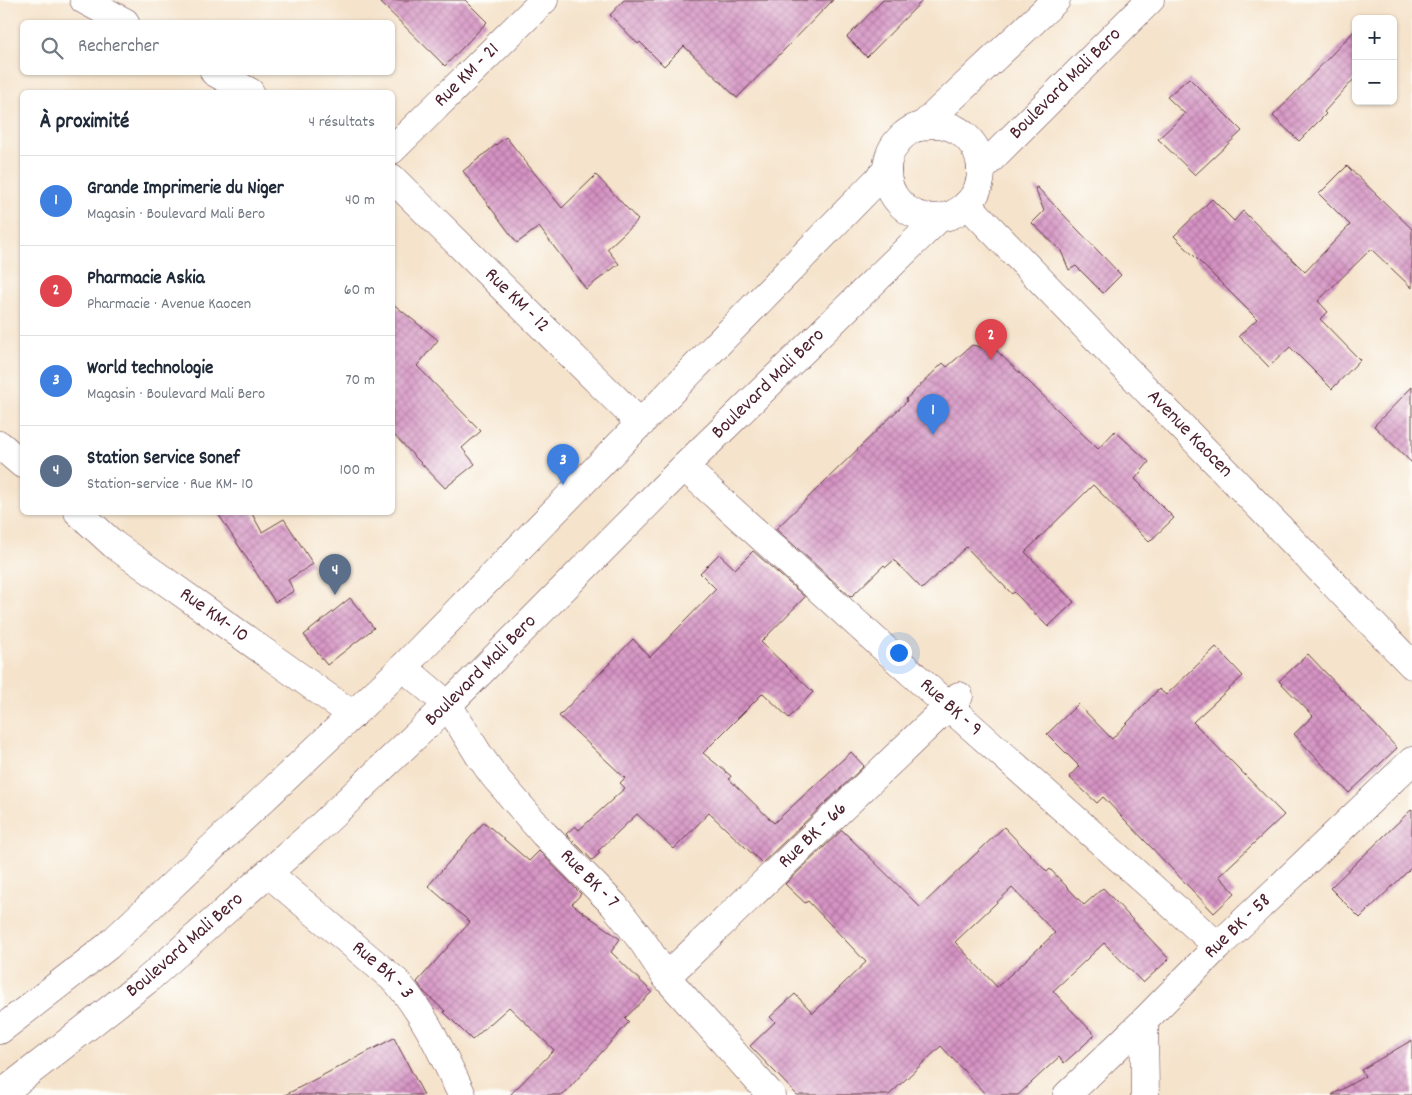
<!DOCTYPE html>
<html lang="fr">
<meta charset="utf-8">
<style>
body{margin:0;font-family:Dekko,sans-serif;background:#f6f6f7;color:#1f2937}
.controls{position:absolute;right:15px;top:15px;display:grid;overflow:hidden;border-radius:8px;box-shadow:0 1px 4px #0004}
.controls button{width:45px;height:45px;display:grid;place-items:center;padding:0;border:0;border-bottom:1px solid #e0e1e3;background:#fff;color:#1f2937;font:25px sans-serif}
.you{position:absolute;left:898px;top:652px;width:18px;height:18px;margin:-12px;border:4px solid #fff;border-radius:50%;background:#1a73e8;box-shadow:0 0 0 8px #1a73e833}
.badge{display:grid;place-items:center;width:32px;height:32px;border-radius:50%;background:#b5179e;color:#fff;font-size:16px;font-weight:700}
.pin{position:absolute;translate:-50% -41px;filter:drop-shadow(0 1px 2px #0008)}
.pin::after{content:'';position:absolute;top:26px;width:18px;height:15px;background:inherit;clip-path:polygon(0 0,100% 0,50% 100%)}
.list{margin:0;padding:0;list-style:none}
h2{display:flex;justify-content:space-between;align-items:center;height:65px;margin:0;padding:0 20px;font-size:21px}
h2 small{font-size:16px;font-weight:400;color:#747a83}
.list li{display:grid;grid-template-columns:32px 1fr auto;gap:15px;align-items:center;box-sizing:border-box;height:90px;padding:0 20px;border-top:1px solid #e0e1e3}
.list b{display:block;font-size:19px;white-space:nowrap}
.list p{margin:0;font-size:16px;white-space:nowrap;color:#747a83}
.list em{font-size:16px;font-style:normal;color:#747a83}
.icon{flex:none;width:28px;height:28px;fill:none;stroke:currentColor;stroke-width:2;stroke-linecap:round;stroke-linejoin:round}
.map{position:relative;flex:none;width:1412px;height:1095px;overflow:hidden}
.search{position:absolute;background:#fff;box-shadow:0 1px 4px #0004;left:20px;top:20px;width:375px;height:55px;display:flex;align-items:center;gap:12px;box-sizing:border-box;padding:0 18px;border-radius:8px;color:#747a83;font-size:19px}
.panel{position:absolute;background:#fff;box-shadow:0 1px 4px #0004;left:20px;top:90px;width:375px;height:425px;border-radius:8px}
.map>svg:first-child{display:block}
.building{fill:url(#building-cross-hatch);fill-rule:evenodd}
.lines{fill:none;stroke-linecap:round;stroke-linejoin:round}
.street-casing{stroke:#643c43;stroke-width:29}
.secondary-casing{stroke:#643c43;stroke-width:29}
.primary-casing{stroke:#643c43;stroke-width:29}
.street{stroke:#fff;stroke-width:28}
.secondary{stroke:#fff;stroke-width:28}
.primary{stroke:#fff;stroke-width:28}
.labels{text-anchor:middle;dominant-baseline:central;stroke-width:5;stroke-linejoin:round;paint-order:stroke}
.street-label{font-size:20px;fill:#4a1f2b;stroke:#fdfcf7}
</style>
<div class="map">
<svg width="1412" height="1095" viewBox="0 0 1412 1095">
<defs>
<pattern id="building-cross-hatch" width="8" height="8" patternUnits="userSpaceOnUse" patternTransform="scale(1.25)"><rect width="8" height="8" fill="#d593c4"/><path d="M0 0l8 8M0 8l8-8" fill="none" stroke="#af779f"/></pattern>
</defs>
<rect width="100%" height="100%" fill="#fdfcf7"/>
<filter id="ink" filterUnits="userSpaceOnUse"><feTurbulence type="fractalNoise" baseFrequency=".02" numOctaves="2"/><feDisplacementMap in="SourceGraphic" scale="10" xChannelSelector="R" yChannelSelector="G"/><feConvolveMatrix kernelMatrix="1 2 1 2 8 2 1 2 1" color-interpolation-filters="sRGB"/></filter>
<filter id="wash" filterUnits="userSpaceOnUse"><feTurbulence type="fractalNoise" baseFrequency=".0096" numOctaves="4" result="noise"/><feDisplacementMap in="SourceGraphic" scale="20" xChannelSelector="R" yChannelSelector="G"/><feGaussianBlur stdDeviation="1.12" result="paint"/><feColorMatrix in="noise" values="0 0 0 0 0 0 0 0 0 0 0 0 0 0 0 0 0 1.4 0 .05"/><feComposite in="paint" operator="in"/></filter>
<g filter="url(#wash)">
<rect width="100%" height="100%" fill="#f5e3cb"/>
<g id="blocks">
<g class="building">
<polygon points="378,0 465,0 487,22 445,66"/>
<polygon points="624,0 833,0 737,98 684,46 664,66 640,42 638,44 610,15"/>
<polygon points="883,0 923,0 867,57 847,37"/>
<polygon points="1356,29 1356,77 1324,112 1326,114 1299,141 1273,116"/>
<polygon points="1189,78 1242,131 1195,175 1158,139 1185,114 1167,97"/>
<polygon points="506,137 562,208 596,175 638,220 607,249 619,264 586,289 539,227 517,243 463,171"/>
<polygon points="1347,166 1412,229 1412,288 1371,249 1318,301 1328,312 1320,319 1360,360 1332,389 1290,347 1269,367 1239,336 1257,319 1174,236 1212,199 1234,221 1243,211 1305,272 1350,225 1319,194"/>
<polygon points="1037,187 1121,275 1103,293 1076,266 1069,270 1061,251 1032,223 1044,211 1035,188"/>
<polygon points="392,303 438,340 417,366 481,431 462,448 475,464 445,488 392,433"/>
<polygon points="972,345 996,350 1098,449 1115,431 1149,462 1135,479 1174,518 1149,542 1093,485 1025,552 1074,602 1048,627 1014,592 1012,594 966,547 922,589 894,560 886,567 884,565 851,597 776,529 907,401 906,399 943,363 947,367"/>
<polygon points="1412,387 1412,463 1374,426"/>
<polygon points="217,512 251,512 262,532 284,519 313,564 288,580 294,591 275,602"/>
<polygon points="753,551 805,597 761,642 813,692 789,718 763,693 703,753 731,776 729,779 774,823 851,752 864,766 762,863 709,813 674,849 637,814 598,851 600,853 592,860 566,834 575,826 579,830 625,788 620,783 625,778 559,716 633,639 650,657 716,589 700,573 719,554 735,569"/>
<polygon points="350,598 374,628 327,665 304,635"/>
<polygon points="1216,647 1243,676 1193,722 1284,815 1219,876 1235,893 1214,913 1103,797 1097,803 1069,777 1079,766 1047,734 1078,704 1112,739 1159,689 1166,695"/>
<polygon points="1308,654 1397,748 1349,793 1294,734 1313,716 1279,681"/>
<polygon points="1412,809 1412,867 1360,918 1330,888"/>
<polygon points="484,822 529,861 539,851 581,894 572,904 620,939 611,952 652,992 625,1018 629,1022 563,1095 510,1095 554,1050 509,1007 472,1040 444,1012 445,1011 424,992 417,982 470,922 428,886"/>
<path d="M1004 827 1047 872 1050 869 1084 905 1103 888 1169 959 1143 983 1104 943 1053 991 1095 1035 1064 1063 1059 1057 1018 1095H986L941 1046 889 1095H797L750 1046 775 1022 770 1017 795 994 813 1013 866 962 808 901 805 903 785 884 842 830 920 907ZM1012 888 1055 933 997 987 955 942Z"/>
<polygon points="394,1038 424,1095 285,1095"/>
<polygon points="1412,1040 1412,1095 1332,1095 1365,1076 1361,1070"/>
</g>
</g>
</g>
<g filter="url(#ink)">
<use href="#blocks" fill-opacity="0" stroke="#643c43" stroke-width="1"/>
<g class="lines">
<g class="street-casing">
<g id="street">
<polyline points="84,0 125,22"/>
<polyline points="214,72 250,92"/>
<path id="s1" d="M392 150 544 0"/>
<path id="s2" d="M392 178 641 424"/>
<polyline points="0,445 22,464"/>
<path id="s3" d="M684 467 948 706 1218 946"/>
<path id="s4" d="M78 512 113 544 353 715"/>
<path id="s5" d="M403 667 448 705 479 755 494 776 544 834 614 905 643 942 666 977 771 1095"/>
<path id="s6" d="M269 874 397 982C427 1018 442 1053 462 1095"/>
<path id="s7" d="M666 977 959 696"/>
<polyline points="1144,1021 1145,1095"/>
<path id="s8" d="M1067 1095 1144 1021 1218 946 1412 761"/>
</g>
</g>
<g class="secondary-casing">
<g id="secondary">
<path id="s9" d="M967 204 1412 665"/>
</g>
</g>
<g class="primary-casing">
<g id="primary">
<circle cx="934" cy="171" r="47"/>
<polyline points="921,127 1056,0"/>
<path id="s10" d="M981 169 1150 0"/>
<polyline points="0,1030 108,946 403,667 887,170"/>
<path id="s11" d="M0 1095 146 981 322 825 448 705 684 467 939 218"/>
</g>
</g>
<use href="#street" class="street"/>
<use href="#secondary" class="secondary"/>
<use href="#primary" class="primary"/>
</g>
</g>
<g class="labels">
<g class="street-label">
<text stroke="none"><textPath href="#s1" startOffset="106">Rue KM - 21</textPath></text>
<text stroke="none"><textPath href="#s10" startOffset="120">Boulevard Mali Bero</textPath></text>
<text stroke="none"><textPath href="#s2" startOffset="175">Rue KM - 12</textPath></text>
<text stroke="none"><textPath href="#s11" startOffset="1048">Boulevard Mali Bero</textPath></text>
<text stroke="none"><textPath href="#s9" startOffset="320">Avenue Kaocen</textPath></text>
<text stroke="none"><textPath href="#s4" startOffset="171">Rue KM- 10</textPath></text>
<text stroke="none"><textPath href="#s11" startOffset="642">Boulevard Mali Bero</textPath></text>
<text stroke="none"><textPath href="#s3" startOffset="359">Rue BK - 9</textPath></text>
<text stroke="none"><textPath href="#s7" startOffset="204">Rue BK - 66</textPath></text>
<text stroke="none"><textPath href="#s5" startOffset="284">Rue BK - 7</textPath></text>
<text stroke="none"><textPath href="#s8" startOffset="240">Rue BK - 58</textPath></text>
<text stroke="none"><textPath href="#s11" startOffset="238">Boulevard Mali Bero</textPath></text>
<text stroke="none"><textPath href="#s6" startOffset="149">Rue BK - 3</textPath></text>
</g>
</g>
</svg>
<div class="controls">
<button>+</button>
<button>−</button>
</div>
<div class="you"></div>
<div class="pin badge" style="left:933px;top:435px;background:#3f7fe0">1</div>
<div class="pin badge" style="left:991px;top:360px;background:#e0444e">2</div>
<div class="pin badge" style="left:563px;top:485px;background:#3f7fe0">3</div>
<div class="pin badge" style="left:335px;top:595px;background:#5c6f8a">4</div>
<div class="search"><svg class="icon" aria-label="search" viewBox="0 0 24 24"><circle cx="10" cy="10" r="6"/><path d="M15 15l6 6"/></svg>Rechercher</div>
<section class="panel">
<h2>À proximité<small>4 résultats</small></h2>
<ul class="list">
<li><span class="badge" style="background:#3f7fe0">1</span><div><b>Grande Imprimerie du Niger</b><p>Magasin · Boulevard Mali Bero</p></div><em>40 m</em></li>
<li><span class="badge" style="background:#e0444e">2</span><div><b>Pharmacie Askia</b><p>Pharmacie · Avenue Kaocen</p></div><em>60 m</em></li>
<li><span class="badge" style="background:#3f7fe0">3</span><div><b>World technologie</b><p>Magasin · Boulevard Mali Bero</p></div><em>70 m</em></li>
<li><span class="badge" style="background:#5c6f8a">4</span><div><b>Station Service Sonef</b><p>Station-service · Rue KM- 10</p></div><em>100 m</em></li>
</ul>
</section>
</div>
